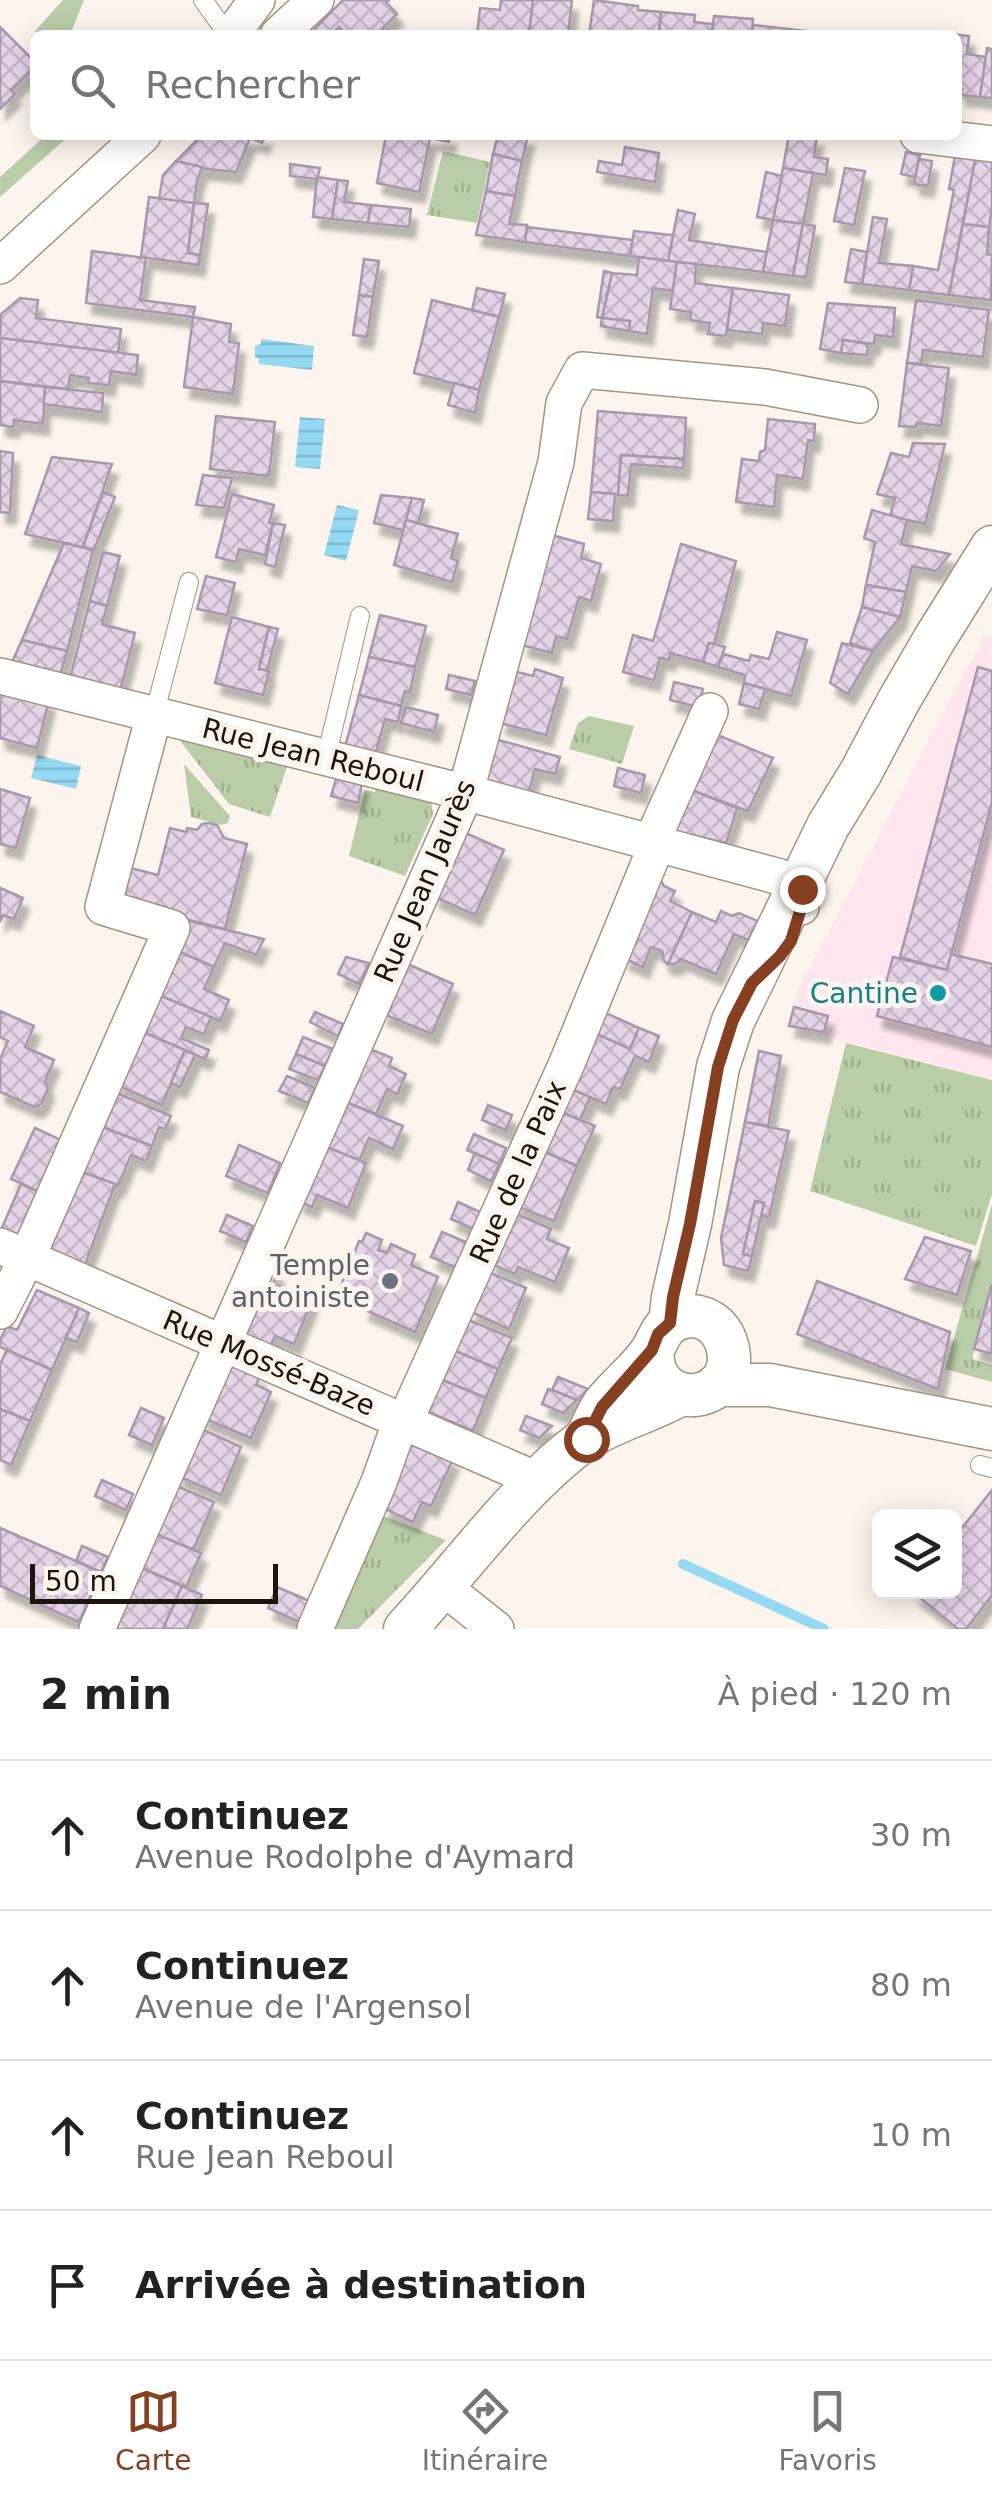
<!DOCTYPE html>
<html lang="fr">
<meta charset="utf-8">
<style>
body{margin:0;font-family:"DejaVu Sans",sans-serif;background:#f6f6f6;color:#222}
.controls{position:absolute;right:30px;bottom:30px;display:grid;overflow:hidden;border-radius:15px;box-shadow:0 5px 25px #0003}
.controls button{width:90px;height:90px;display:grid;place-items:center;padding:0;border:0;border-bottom:2px solid #e0e0e0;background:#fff;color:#222;font:50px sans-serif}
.scale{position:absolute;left:30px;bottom:25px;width:248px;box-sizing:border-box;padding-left:10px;border:5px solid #1b150e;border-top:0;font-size:28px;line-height:35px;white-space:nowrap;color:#1b150e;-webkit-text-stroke:8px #fdf5ed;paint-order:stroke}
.stop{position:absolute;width:30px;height:30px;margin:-22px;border:8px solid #873f22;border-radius:50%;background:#fff}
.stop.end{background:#873f22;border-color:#fff;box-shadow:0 2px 10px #0008}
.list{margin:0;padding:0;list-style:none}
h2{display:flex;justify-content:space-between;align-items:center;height:130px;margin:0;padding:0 40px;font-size:42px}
h2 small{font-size:32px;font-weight:400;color:#767676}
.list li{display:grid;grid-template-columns:65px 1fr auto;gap:30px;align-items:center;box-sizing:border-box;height:150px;padding:0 40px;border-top:2px solid #e0e0e0}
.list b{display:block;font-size:38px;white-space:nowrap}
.list p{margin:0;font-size:32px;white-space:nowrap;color:#767676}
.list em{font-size:32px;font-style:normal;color:#767676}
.icon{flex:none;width:55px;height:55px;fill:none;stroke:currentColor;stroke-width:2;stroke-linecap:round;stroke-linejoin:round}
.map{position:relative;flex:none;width:992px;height:1629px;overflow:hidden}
.search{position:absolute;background:#fff;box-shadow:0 5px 25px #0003;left:30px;right:30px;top:30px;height:110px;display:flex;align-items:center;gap:25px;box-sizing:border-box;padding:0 35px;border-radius:15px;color:#767676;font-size:38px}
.sheet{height:730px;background:#fff}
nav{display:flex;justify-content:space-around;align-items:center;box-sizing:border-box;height:140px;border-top:2px solid #e0e0e0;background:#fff;font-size:28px;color:#767676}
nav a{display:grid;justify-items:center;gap:5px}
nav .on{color:#873f22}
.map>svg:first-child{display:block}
.education{fill:#ffe5ed}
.grass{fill:url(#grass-tufts)}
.garden{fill:#b8cda8}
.water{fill:url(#water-rules)}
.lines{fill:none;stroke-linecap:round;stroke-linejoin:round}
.stream{stroke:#94d9f2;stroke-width:10}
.building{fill:url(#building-cross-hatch);stroke:#a998ac;stroke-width:2.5;filter:url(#shadow)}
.service-casing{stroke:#a49380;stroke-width:20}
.minor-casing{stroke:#a49380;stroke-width:38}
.tertiary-casing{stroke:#a49380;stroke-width:45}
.service{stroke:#fff;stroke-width:18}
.minor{stroke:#fff;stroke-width:35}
.tertiary{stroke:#fff;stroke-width:42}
.route{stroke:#873f22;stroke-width:12}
.culture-dot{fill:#0f9aa8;stroke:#fdf5ed;stroke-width:4}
.worship-dot{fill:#6b7280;stroke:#fdf5ed;stroke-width:4}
.labels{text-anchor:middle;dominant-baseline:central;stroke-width:10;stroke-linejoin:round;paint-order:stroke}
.street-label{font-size:28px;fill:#1b150e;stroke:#fdf5ed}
.culture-label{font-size:28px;fill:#0d838f;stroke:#fdf5ed;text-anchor:end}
.worship-label{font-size:28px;fill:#5b616d;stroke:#fdf5ed;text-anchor:end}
</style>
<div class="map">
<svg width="992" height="1629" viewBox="0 0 992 1629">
<defs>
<pattern id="grass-tufts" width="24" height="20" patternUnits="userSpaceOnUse" patternTransform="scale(2.5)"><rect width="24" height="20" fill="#b8cda8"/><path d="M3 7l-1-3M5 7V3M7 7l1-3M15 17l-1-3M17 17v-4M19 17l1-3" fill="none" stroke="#9eaf8f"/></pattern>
<pattern id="water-rules" width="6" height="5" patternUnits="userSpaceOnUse" patternTransform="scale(2.5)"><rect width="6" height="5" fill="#94d9f2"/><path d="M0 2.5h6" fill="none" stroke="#7fb9ce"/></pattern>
<pattern id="building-cross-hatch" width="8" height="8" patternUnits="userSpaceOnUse" patternTransform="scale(2.5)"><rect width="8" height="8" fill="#e5d3e8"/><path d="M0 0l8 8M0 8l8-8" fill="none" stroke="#c4b4c6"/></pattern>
<filter id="shadow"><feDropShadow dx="6" dy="11" stdDeviation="2.5" flood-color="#0004"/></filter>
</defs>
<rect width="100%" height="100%" fill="#fdf5ed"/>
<polygon class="education" points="984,636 992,638 992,1079 787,1026 795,996"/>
<g class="grass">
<polygon points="443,151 490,162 477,223 427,215"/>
<polygon points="589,716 634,726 622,764 569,749 578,723"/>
<polygon points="183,735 288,764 270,817 229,804 181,742"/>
<polygon points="184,764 230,816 228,823 221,825 191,817"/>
<polygon points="376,788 431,802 433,814 405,876 349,856 365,790 375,792"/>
<polygon points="846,1043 992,1080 992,1194 976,1246 810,1191"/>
<polygon points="992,1204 992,1284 972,1359 992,1365 992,1382 945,1369"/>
<polygon points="378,1514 446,1540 358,1629 332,1629"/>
</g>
<g class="garden">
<polygon points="63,0 84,0 70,35 39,35 35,31"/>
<polygon points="46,135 70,135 0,197 0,177"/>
</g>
<g class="water">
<polygon points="261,339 314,346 312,370 259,364 259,359 255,357 255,346 261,344"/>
<polygon points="300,417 325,419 320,469 295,467"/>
<polygon points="337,505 359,510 346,561 324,555"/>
<polygon points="37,755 81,766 76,789 31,778"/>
</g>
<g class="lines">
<polyline class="stream" points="683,1564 824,1629"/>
</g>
<g class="building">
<polygon points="343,0 389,0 386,2 397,14 376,35 347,35 339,27 331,35 313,35 311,33"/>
<polygon points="501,0 533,0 529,35 477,35 480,8 500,10"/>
<polygon points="533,0 572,0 568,35 551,33 550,35 529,35"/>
<polygon points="594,0 638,6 638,10 661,12 659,35 589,35"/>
<polygon points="661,12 695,15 694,22 713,24 712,35 659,35"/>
<polygon points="714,16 753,19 752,35 712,35"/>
<polygon points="753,25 807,31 807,35 752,35"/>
<polygon points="0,27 35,62 35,67 11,90 15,94 0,109"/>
<polygon points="937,32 969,36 967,54 986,57 980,97 961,95 962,89 957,88 957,35 937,35"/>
<polygon points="987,48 992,49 992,98 980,97"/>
<polygon points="202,135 266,135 262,143 250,138 236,172 207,169 176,161"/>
<polygon points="386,135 450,135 449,142 430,138 419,192 377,183"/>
<polygon points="498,135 528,135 522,161 493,154"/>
<polygon points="789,135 817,136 814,157 828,159 826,175 783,168"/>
<polygon points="625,147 659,153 655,182 597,172 599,161 622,165"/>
<polygon points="906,152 920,155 915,177 901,174"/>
<polygon points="493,154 522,161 515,196 486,191"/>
<polygon points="976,155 992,157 992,208 989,227 963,224"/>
<polygon points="955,156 975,160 949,295 909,290 913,266 938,270 954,190 949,189"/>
<polygon points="919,159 932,161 928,186 914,184"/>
<polygon points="176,161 202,167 197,181 194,203 159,199 163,175"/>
<polygon points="290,164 320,168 317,179 290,176"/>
<polygon points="783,168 813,173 803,224 773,220"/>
<polygon points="845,168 865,171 854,225 834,221"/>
<polygon points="766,172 782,176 773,220 757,217"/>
<polygon points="317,177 338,180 332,219 313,217"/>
<polygon points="338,180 348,181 344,202 371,205 368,223 332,219"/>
<polygon points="486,191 515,196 509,224 527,225 525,242 476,235"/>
<polygon points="149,197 194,203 188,253 200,255 199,265 141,257"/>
<polygon points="194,203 208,204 200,255 188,253"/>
<polygon points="371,205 411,209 409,227 368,223"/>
<polygon points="678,210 695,214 689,240 767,252 763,272 668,261"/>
<polygon points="873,217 887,219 879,263 913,266 909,290 862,284"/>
<polygon points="773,220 803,224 793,276 763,272"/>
<polygon points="803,224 815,226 806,277 793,276"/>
<polygon points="963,224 989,227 987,254 992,255 991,300 949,295"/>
<polygon points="527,227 633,240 630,256 525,242"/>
<polygon points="634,231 673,235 668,261 630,256"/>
<polygon points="851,249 867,252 862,284 845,282"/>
<polygon points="92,251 146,258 140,300 195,307 193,317 86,303"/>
<polygon points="639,257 677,262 673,291 653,288 647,334 629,331 630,321 602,318 612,273 637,275"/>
<polygon points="364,259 379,261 373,297 359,295"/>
<polygon points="677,262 696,264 695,283 733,288 726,336 708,334 710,323 690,320 691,312 670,309"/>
<polygon points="604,271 612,273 602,318 597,317"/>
<polygon points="477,288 505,294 499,317 472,310"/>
<polygon points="733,288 789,295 785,326 763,323 762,334 727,330"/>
<polygon points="359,295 373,297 367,337 353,335"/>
<polygon points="20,298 38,300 36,318 121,329 118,353 0,338 1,314"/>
<polygon points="432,300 499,317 479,390 414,373"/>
<polygon points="916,300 989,310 983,357 923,350 921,364 907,363"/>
<polygon points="828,303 895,308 893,337 875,335 874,344 843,340 841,353 820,349"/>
<polygon points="193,317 231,324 229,342 239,343 233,394 184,387"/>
<polygon points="602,318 630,321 629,331 601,326"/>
<polygon points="0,338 138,355 136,375 111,371 109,385 88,383 89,378 70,375 68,389 0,381"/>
<polygon points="843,340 868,344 867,355 841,353"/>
<polygon points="907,363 949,368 941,426 917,423 916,427 899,426"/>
<polygon points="0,381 45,387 43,424 14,420 13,427 0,425"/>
<polygon points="454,383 479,390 475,413 448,405"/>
<polygon points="45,387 103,393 102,412 44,404"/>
<polygon points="598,411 686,418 684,459 621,455 618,495 591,492"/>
<polygon points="216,416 275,422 269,476 210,469"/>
<polygon points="768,419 815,424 814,441 808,440 803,479 777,475 774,507 736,502 742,459 759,461 760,452 765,450"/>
<polygon points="913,443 945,444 925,524 890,516 895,498 877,494 891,453 909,457"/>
<polygon points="0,451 13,453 10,513 0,512"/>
<polygon points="621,455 684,459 683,468 631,464 628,496 618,495"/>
<polygon points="52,457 112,464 83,547 25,534"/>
<polygon points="203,475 232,478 224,508 196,505"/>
<polygon points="103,492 115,497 94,550 83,547"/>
<polygon points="591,492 615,494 613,521 588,519"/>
<polygon points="232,494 274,505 269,523 273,523 265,555 239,549 236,562 216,557"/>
<polygon points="381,495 412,498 403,530 374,523"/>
<polygon points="412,498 424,500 418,523 406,520"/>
<polygon points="872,510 907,520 901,544 950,554 936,571 912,566 906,592 866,585 875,542 864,538"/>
<polygon points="406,520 458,534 451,558 458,561 452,582 394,565"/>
<polygon points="273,523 285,525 275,567 265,564"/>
<polygon points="552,535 584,544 581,558 601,564 591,601 579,597 567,639 556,636 552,653 522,645"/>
<polygon points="64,543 93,550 67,651 22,640"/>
<polygon points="681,544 736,561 714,644 709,643 703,662 670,653 669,660 660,658 654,680 623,672 633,635 653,641"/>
<polygon points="103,552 120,556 107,606 90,601"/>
<polygon points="206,576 235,583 227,615 197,609"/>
<polygon points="866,585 906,592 900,617 862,607"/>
<polygon points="90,601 107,606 102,624 135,633 120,691 70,678"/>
<polygon points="862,607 900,617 873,651 850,643"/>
<polygon points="380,615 426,626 415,667 369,657"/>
<polygon points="232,617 269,627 259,669 269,671 263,695 215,683"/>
<polygon points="269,627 278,629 267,670 259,669"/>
<polygon points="777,632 807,640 791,696 744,683 745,675 718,667 723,654 749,661 751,655 769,659"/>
<polygon points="22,640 67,651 60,675 12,662"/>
<polygon points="709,643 725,647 718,667 703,662"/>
<polygon points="842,643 873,651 848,694 830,683"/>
<polygon points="369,657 415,667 410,692 405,691 401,706 359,695"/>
<polygon points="978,667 992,671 992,802 947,970 900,957"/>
<polygon points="535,669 563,678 546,735 500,723 514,671 533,676"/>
<polygon points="449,675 475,681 471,695 446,689"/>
<polygon points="674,682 703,689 698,707 670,700"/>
<polygon points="744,683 765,689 759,709 739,704"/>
<polygon points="0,687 49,700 37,748 0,738"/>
<polygon points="359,695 401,706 398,722 385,719 375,755 345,747"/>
<polygon points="406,707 438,715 434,732 401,723"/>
<polygon points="715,734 773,758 748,811 691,790"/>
<polygon points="495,739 560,757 555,774 535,769 528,794 483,782"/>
<polygon points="618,768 645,775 641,793 614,786"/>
<polygon points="337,776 362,783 358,803 331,796"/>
<polygon points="0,789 30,798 16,848 0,844"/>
<polygon points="691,790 737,808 726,843 674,831"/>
<polygon points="209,823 217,825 224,838 247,844 225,929 121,903 130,868 158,875 170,828 186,832 187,828 197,830 202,824"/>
<polygon points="461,831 504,850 475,915 433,896"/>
<polygon points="659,877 664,886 675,891 670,901 692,912 668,964 664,961 662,951 651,947 643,967 623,958"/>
<polygon points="0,888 23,898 14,919 3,915 0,922"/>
<polygon points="721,911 732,916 739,913 758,921 748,940 734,934 716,974 681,959 675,964 668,964 692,912 716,922"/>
<polygon points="185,920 264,939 256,955 225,943 214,967 173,949"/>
<polygon points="173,949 214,967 204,989 229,1000 220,1021 154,993"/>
<polygon points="951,954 992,964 992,1047 877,1016 893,957 947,970"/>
<polygon points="346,957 369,963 359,984 338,974"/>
<polygon points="403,962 453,984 432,1034 381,1013"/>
<polygon points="154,993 211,1017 204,1034 186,1027 181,1038 209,1050 205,1059 138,1030"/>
<polygon points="794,1007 828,1016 824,1032 789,1026"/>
<polygon points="599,1010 639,1028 630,1049 590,1031"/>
<polygon points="0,1011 34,1026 25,1047 54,1060 45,1081 48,1088 42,1103 35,1107 0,1092 0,1059 8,1041 0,1037"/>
<polygon points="315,1012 343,1024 338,1036 310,1022"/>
<polygon points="639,1028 659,1036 649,1062 635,1056 620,1089 613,1087 606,1104 566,1087 590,1031 630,1049"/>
<polygon points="138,1030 185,1050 162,1105 115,1084"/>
<polygon points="303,1037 333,1049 325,1066 296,1054"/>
<polygon points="365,1047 392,1058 389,1066 406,1074 397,1094 387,1089 376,1114 341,1100"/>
<polygon points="185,1050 195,1055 180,1087 171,1083"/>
<polygon points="759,1051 781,1056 768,1126 745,1122"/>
<polygon points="296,1054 325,1066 318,1080 289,1069"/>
<polygon points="287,1076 315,1088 308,1103 279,1091"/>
<polygon points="566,1087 590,1097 580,1120 556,1110"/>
<polygon points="112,1091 171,1116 165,1129 159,1127 152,1146 97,1125"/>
<polygon points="341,1100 403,1126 393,1149 369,1138 359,1161 322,1145"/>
<polygon points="488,1105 512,1115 506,1130 482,1120"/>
<polygon points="556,1110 595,1126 577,1166 538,1149"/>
<polygon points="745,1122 789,1131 769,1217 761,1215 764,1203 755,1201 743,1254 752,1256 748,1271 724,1265 721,1238"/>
<polygon points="97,1125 152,1146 146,1161 131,1155 118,1186 77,1170"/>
<polygon points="35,1128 61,1140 37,1191 11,1179"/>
<polygon points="474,1134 506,1148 499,1164 467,1150"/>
<polygon points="239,1145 280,1163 268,1193 226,1176"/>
<polygon points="322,1145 366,1163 348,1208 317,1195 312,1207 297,1201"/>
<polygon points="538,1149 577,1166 554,1221 514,1205"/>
<polygon points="475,1153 499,1164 491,1181 468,1170"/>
<polygon points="77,1170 115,1184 85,1265 44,1249"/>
<polygon points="21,1184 37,1191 19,1237 1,1230"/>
<polygon points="755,1201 764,1203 752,1256 743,1254"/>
<polygon points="458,1202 480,1212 473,1229 451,1219"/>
<polygon points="512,1212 551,1229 547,1239 569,1248 555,1282 518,1267 515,1274 489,1263"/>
<polygon points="227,1215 253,1226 246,1242 220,1231"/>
<polygon points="442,1232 468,1243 457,1268 431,1257"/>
<polygon points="366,1233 382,1240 378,1250 387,1253 391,1244 415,1255 411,1265 438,1277 415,1332 363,1309 368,1296 341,1285 359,1241 362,1242"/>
<polygon points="925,1237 971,1251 957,1295 905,1279"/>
<polygon points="268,1267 278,1272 273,1284 312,1300 294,1344 275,1336 271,1345 240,1332"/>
<polygon points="486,1271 526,1288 509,1329 469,1311"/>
<polygon points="817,1281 950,1332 938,1389 797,1334"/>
<polygon points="992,1284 992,1354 974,1349"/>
<polygon points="37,1290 79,1308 52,1370 0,1347 0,1340 7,1326 17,1330"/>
<polygon points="79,1308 89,1313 77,1342 66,1338"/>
<polygon points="466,1319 512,1338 498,1369 453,1350"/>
<polygon points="7,1350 52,1370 30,1421 0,1409 0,1364"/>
<polygon points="453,1350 498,1369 486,1398 440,1379"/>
<polygon points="225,1360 260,1376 256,1385 271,1392 251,1438 201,1417"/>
<polygon points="558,1377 588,1389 577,1400 552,1390"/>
<polygon points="440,1379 486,1398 473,1431 426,1411"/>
<polygon points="548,1389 552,1390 577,1400 563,1413 542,1404"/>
<polygon points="141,1408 164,1418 152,1445 129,1435"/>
<polygon points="0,1409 30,1421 11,1465 0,1460"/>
<polygon points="526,1416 552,1426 539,1438 520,1430"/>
<polygon points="197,1427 241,1447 221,1495 176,1475"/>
<polygon points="412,1441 453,1459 431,1506 422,1502 413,1522 383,1508"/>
<polygon points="102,1480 133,1494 126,1510 95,1496"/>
<polygon points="172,1484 214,1502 193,1550 151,1532"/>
<polygon points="992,1490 992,1595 966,1629 958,1629 913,1592 954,1592 954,1538"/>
<polygon points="0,1528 101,1572 79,1622 0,1586"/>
<polygon points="151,1532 201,1553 186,1587 137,1566"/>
<polygon points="82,1546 108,1557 101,1572 76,1561"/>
<polygon points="137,1566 182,1586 163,1629 109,1629"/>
<polygon points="182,1586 202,1595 187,1629 163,1629"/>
<polygon points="277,1587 312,1602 302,1623 268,1608"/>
</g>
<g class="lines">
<g class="service-casing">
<g id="service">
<polyline points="203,0 228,35"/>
<polyline points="154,715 189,582"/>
<polyline points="326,758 360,616"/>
<polyline points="980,1465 992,1468"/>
</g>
</g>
<g class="minor-casing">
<g id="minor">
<polyline points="231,35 257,0"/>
<polyline points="278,35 316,0"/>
<polyline points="918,135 992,144"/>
<polyline points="0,266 143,135"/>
<polyline points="0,676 479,796 780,877 798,885 802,889 801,907"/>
<polyline points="0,1246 521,1473 534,1486"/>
<polyline points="0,1311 27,1258 172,928 103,907 154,715"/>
<polyline points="443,1587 496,1629"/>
<polyline points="97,1629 465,794 556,462 564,403 582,370 765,387 860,405"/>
<polyline points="315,1629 379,1482 395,1437 405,1421 567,1063 657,844 656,832 710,711"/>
</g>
</g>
<g class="tertiary-casing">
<g id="tertiary">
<polyline points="670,1323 673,1297 690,1224 718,1067 733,1021 828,826 861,772 898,702 934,640 992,547"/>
<polyline points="717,1385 770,1385 992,1429"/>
<path d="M586 1439C592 1427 597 1414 604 1404 618 1386 638 1371 651 1352 660 1338 661 1324 680 1318 729 1304 750 1381 701 1394 688 1397 675 1394 665 1385 654 1375 653 1364 652 1350"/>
<path d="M405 1629C461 1569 518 1488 584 1440 614 1420 650 1412 681 1394"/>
</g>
</g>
<use href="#service" class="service"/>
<use href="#minor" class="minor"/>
<use href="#tertiary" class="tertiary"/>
</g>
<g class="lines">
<polyline class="route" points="586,1439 602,1407 652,1350 658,1334 670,1323 673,1297 690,1224 718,1067 733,1020 752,983 780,956 791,941 801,908 802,889"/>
</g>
<circle class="culture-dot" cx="938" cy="993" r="10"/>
<circle class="worship-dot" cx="390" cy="1281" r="10"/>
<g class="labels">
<g class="street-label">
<text transform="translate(313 755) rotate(14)">Rue Jean Reboul</text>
<text transform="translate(425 881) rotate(-67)">Rue Jean Jaurès</text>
<text transform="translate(518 1172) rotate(-66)">Rue de la Paix</text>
<text transform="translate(269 1363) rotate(23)">Rue Mossé-Baze</text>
</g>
<g class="culture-label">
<text x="918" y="993">Cantine</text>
</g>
<g class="worship-label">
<text x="370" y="1265">Temple<tspan x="370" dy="32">antoiniste</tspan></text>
</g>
</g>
</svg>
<div class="controls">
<button><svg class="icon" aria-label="layers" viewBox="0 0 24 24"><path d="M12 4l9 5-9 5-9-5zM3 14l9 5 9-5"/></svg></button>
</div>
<div class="scale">50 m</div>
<div class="stop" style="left:586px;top:1439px"></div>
<div class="stop end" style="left:802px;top:889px"></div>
<div class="search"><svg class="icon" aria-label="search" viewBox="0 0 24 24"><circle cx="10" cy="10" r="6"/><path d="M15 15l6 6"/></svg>Rechercher</div>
</div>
<section class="sheet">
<h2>2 min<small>À pied · 120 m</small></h2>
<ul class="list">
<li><svg class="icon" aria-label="ahead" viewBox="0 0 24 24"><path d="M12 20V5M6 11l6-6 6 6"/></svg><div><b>Continuez</b><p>Avenue Rodolphe d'Aymard</p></div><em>30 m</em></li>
<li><svg class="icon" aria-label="ahead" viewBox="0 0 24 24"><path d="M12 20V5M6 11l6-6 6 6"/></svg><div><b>Continuez</b><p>Avenue de l'Argensol</p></div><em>80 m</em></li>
<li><svg class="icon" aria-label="ahead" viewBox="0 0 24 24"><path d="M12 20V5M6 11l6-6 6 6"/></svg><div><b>Continuez</b><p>Rue Jean Reboul</p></div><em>10 m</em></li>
<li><svg class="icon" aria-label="arrive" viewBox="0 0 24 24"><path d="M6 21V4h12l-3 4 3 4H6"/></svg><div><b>Arrivée à destination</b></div></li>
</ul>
</section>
<nav>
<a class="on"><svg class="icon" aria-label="map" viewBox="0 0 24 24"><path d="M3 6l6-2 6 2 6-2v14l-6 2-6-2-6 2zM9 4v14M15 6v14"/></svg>Carte</a>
<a><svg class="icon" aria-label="directions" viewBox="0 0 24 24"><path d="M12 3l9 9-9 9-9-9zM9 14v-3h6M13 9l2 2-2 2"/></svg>Itinéraire</a>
<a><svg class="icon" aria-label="saved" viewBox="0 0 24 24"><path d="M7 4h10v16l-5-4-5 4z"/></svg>Favoris</a>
</nav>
